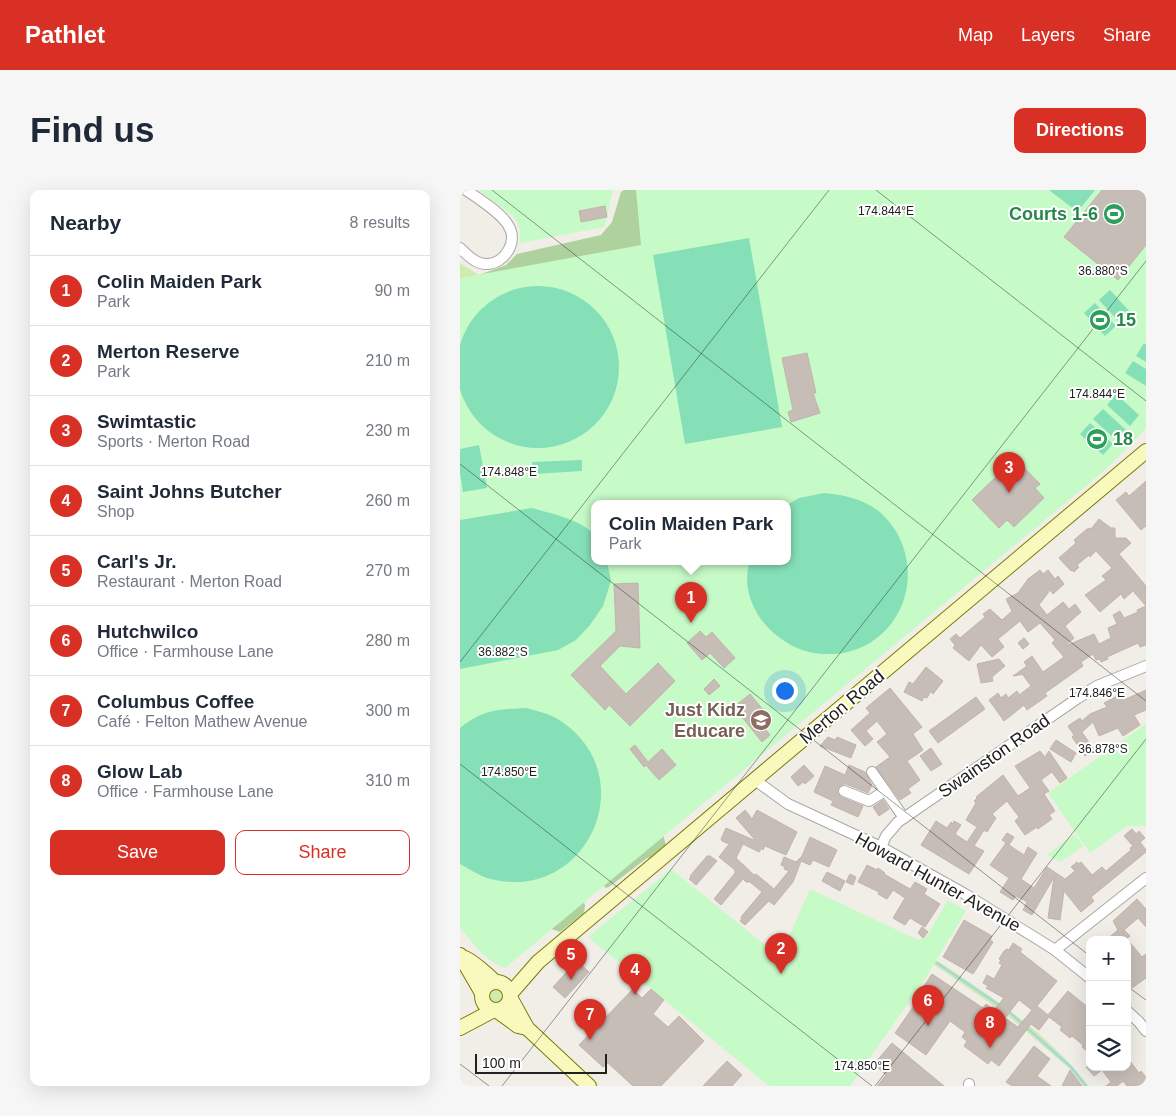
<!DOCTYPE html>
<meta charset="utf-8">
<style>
body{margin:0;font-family:Helvetica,sans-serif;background:#f6f6f7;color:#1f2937}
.controls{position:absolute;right:15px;bottom:15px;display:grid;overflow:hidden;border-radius:10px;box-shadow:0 5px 20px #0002}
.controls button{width:45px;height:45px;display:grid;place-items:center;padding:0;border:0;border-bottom:1px solid #e0e1e3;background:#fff;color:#1f2937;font:25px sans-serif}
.scale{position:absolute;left:15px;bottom:12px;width:132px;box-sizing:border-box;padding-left:5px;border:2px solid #212121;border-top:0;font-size:14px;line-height:18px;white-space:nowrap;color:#212121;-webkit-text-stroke:4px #fff;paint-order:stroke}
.you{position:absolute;left:324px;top:500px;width:18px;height:18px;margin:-12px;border:4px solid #fff;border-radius:50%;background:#1a73e8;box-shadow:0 0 0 8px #1a73e833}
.badge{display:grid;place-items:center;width:32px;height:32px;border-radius:50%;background:#d93025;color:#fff;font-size:16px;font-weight:700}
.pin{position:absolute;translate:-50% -41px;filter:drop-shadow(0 1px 2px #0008)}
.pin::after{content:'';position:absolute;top:26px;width:18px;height:15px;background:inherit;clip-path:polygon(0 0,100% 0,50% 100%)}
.popup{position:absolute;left:131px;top:310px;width:200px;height:65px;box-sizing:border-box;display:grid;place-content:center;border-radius:10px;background:#fff;filter:drop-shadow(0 1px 4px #0005);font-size:16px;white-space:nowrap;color:#747a83}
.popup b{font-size:19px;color:#1f2937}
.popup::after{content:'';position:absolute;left:50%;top:100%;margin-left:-10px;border:10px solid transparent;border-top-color:#fff}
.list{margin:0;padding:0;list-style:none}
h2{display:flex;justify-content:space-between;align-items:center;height:65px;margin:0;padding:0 20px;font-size:21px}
h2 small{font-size:16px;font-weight:400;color:#747a83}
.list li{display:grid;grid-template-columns:32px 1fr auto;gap:15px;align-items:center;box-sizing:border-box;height:70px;padding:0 20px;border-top:1px solid #e0e1e3}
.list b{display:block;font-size:19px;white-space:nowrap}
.list p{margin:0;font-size:16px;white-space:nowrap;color:#747a83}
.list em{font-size:16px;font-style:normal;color:#747a83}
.actions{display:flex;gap:10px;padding:15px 20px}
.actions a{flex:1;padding:11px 0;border:1px solid #d93025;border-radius:10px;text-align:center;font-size:18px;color:#d93025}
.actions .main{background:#d93025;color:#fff}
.icon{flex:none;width:28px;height:28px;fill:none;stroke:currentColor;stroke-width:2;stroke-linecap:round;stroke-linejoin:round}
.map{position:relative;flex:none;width:686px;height:896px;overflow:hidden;border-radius:10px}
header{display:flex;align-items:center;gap:30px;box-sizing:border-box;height:70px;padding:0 25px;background:#d93025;color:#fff}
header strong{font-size:24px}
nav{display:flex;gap:28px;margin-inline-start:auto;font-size:18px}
.intro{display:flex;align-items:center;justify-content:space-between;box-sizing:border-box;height:120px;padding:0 30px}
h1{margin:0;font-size:35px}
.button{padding:12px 22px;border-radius:10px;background:#d93025;color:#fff;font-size:18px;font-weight:700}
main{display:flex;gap:30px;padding:0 30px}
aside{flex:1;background:#fff;border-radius:10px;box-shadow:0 5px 20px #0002}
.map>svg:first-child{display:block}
.grass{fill:#d0ebae}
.forest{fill:#afd19d}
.park{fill:#c6fac7;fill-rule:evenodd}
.pitch{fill:#86e0b7}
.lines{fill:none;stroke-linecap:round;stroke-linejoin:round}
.stream{stroke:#a8d6df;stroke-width:2.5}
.building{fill:#c6bdb7;stroke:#c3b3aa;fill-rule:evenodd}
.street-casing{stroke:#a8a8a8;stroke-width:12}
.secondary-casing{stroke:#777c04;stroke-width:16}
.street{stroke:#fff;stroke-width:10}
.secondary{stroke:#faf9bd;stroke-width:14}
.ticks{fill:none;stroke:#212121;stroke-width:1;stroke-opacity:0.45}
.labels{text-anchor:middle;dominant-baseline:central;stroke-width:4;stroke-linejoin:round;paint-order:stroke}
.leisure-label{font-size:18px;font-weight:bold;fill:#27864d;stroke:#fff;text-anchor:start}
.street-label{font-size:18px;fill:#212121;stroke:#fff}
.education-label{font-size:18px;font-weight:bold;fill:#785e54;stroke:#fff;text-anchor:end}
.ticks-label{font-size:12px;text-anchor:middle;fill:#212121;stroke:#fff;stroke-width:4;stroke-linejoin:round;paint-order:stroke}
</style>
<header>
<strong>Pathlet</strong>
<nav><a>Map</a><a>Layers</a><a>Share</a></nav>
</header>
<div class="intro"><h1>Find us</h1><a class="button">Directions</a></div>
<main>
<aside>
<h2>Nearby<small>8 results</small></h2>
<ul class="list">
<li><span class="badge">1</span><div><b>Colin Maiden Park</b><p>Park</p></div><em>90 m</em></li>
<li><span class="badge">2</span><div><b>Merton Reserve</b><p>Park</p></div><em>210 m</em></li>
<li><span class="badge">3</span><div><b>Swimtastic</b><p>Sports · Merton Road</p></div><em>230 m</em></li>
<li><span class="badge">4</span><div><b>Saint Johns Butcher</b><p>Shop</p></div><em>260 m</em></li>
<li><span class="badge">5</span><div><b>Carl's Jr.</b><p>Restaurant · Merton Road</p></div><em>270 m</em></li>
<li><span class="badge">6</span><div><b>Hutchwilco</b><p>Office · Farmhouse Lane</p></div><em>280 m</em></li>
<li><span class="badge">7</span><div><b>Columbus Coffee</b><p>Café · Felton Mathew Avenue</p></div><em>300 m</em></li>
<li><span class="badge">8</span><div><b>Glow Lab</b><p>Office · Farmhouse Lane</p></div><em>310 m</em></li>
</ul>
<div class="actions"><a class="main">Save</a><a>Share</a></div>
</aside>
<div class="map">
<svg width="686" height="896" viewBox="0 0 686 896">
<rect width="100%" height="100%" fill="#f1eee8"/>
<g class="grass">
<polygon points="0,73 19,85 0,88"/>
<path d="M476 770C531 806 588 843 629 896H623L611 880 547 825 473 774Z"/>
<circle cx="36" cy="806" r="8"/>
</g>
<g class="forest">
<polygon points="164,0 224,0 365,124 0,94 0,88 19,85 46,75 57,64 141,45 152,32 161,2"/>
<polygon points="203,644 206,656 194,667 187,668 149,697 146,698 138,691"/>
<polygon points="123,708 125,716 124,723 100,742 89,738"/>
</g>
<g class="park">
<path d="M19 0H153C149 12 149 25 144 37L60 53V40L55 28Z"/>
<path d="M176 0H686V238L678 247 644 281 45 778C25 771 14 754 0 738V88L181 55ZM135 314H327V372H135Z"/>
<polygon points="686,534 686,636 667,636 630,663 588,603"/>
<polygon points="615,644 623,656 601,672 587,665"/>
<polygon points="211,679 320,767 350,699 458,750 467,746 488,710 506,721 461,795 390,896 309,896 128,747"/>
</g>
<g class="pitch">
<polygon points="589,0 635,0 619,20 615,20"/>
<polygon points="289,48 322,237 225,254 193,65"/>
<circle cx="78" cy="177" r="81"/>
<polygon points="650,100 671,123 660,133 639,110"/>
<polygon points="635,113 656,136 645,146 624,123"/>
<polygon points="684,153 686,155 686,172 676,166"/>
<polygon points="673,171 686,179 686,196 665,183"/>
<polygon points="656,204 679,225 670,236 647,215"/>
<polygon points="643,219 666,240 656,250 633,229"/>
<polygon points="630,233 653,254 643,265 620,244"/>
<polygon points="19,255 27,298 3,302 0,283 0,259"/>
<polygon points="122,270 122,281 73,284 72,272"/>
<path d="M364 303C381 305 396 307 411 316 422 322 431 333 437 343 466 395 434 460 374 464 353 465 336 460 320 448 302 436 288 413 287 391 287 385 288 378 289 372H327V315L339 308Z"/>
<path d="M72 318C86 322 131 332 135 348 136 355 135 364 135 372H147L151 391 143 416 130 435 116 450 98 460 0 479V330Z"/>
<path d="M67 518C76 521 87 523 96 528 187 582 128 717 27 688 18 685 8 678 0 674V538C22 520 39 519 67 518Z"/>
</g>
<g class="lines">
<g class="stream">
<polyline points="477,773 539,815"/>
<polyline points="548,821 611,877 626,896"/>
</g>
</g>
<g class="building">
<polygon points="642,0 686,0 686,55 658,90 604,47"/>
<polygon points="145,16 147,27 121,32 119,21"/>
<polygon points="347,163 356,203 353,203 360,223 331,232 328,222 333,220 322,168"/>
<polygon points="550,263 580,294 575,298 584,308 554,337 547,330 539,338 512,310 542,281 537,276"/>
<polygon points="686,291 686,336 681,340 656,310 666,302 669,306"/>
<polygon points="639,329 651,338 655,338 655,348 666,348 671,353 659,364 686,396 686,416 673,401 664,409 661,404 640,422 625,405 646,390 642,386 652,378 636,361 630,367 629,365 617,375 619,377 614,382 612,380 611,381 599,368 616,353 614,350 627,339 630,338 631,339"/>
<polygon points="580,380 583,384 588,380 595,389 598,386 604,394 593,404 590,400 579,415 587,425 603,412 609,419 615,414 621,422 605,436 614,448 605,456 634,444 639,454 651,448 648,438 657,434 653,425 660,421 664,428 678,422 677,420 686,416 686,455 680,457 678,453 647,467 648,469 641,472 640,469 636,470 633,464 621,472 623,476 585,503 587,506 567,520 564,515 544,531 529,510 538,503 541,508 546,504 548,508 557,501 559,505 571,496 563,485 565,484 553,486 567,476 564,472 572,466 583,482 604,467 592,453 595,450 580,433 568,442 560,431 538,449 544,457 532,467 521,455 509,471 493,458 495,455 490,449 496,444 500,448 525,427 523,424 530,419 542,430 552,421 546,409 558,403 568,389"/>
<polygon points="178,393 180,458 160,456 140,476 166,504 198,473 215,491 170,536 149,515 145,520 111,485 156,441 154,394"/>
<polygon points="240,441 246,447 252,442 275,468 264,478 250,463 242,470 227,453"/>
<polygon points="564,448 569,454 563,459 558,453"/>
<polygon points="539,469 545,476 532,487 533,491 521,493 517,474"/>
<polygon points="466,477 483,491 473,504 471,501 467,508 464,507 462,511 444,502 449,492 453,494"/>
<polygon points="254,489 260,496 249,505 244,499"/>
<polygon points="430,498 462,537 453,544 463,560 447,571 460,590 448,599 451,603 440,610 416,577 430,567 417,552 427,544 417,531 406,541 413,549 405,556 391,540 410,523 406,518"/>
<polygon points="686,500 686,520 674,525 680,535 663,546 658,538 639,546 633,532 622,542 634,560 625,566 612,547 614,545 608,536 620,528 622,531 630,524 647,517 644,513 663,503 666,509"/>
<polygon points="290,504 304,521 296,527 310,545 302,552 274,517"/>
<polygon points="516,507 525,519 478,553 469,541"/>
<polygon points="368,547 375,550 377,547 396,555 391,568 360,556"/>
<polygon points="596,550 616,563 611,572 590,559"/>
<polygon points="175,555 188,572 202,559 216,575 199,590 186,575 184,577 170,559"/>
<polygon points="471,558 482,574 471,581 460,566"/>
<polygon points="580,561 585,567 589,561 607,588 600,593 592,582 581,590 589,601 584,604 595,621 589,625 592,629 578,639 577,637 565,645 555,631 559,627 547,611 532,624 536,628 527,642 524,640 514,656 524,661 509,684 461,655 476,631 487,638 491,632 493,634 494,631 501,635 495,644 507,652 517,637 506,630 516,613 514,611 517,608 516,607 543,585 558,606 570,598 555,576"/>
<polygon points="344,575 354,586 345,594 343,592 338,596 331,587"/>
<polygon points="389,575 405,582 412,595 408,603 386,594 383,594 378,598 377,602 381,607 403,616 398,627 371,615 373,611 354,602 365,576 385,585"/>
<polygon points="423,610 429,619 419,626 413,617"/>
<polygon points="285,620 292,629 297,620 337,642 326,665 305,656 303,660 302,658 299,662 283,654 276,668 294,685 296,684 314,699 329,681 324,679 325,677 321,675 324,667 336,672 342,666 350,647 377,660 369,677 353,670 350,675 341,671 333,692 314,715 309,711 285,735 280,731 282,728 281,727 302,702 290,692 286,692 283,689 261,715 254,709 275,683 275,680 259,667 269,654 262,651 261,649 266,638 296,651 276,628"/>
<polygon points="672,639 676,644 679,641 685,648 680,652 686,660 686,662 631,707 634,711 621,722 604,701 600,730 588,728 594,687 572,725 563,720 567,712 556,706 553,710 540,702 549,688 530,675 546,653 564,665 568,657 577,663 561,689 574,698 587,677 605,689 615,681 611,677 617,672 618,674 621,672 632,685 642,677 646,681 671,660 670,658 673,656 664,646"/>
<polygon points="547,643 554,647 549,655 542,650"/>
<polygon points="247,666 250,666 257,671 236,695 229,689 231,687 230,686"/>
<polygon points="407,675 417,680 418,678 425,683 424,684 450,699 455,692 467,699 464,704 480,714 465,737 450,728 445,735 433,728 445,708 433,700 427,709 418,704 419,702 398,692"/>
<polygon points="367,682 385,691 380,701 362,691"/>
<polygon points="390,684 396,687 393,695 386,692"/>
<polygon points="677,709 686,719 686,737 678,728 664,740 670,746 665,750 646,750 658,740 653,731"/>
<polygon points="504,730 532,746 530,750 533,752 513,784 483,767"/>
<polygon points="462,737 468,742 463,748 458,743"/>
<polygon points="667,749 682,767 686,764 686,788 672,798 667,791 667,773 671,771 667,766"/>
<path d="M553 753 562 759 560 762 597 791 577 816 588 825 608 801 630 819V864L622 857 623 855 612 846 610 848 600 840 602 837 589 827 579 840 571 834 539 876 531 870 528 874 504 856 507 851 502 847 505 842 490 831 466 865 435 843 458 810 456 808 472 784 523 818 526 814 534 820 544 808 526 798 528 796 523 793 527 785 534 789 542 775 539 773 541 770 539 769 544 761 547 759 549 760ZM559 810 572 820 558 837 545 828Z"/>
<polygon points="117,771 129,782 105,808 93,797"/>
<polygon points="173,799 182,808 191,799 204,810 193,824 208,837 219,826 244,851 201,896 173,896 148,873 143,877 119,855"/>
<polygon points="432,853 484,896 417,896 426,885 414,874"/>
<polygon points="574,856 590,869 577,886 591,896 552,896 546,892"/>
<polygon points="667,867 679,883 681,881 686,887 686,896 667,896 663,891 657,896 646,896 651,892 642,880 634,886 626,877 667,877"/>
<polygon points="267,871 282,885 272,896 243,896"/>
<polygon points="610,880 622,896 602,896"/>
</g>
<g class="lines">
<g class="street-casing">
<g id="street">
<path d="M0 58C7 65 16 74 26 74 45 74 59 51 48 35 40 22 19 9 6 0"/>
<polyline points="412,582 444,628"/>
<polyline points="295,590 328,614 421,657 505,704 595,760 630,788"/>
<polyline points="384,601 409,611 425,601"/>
<polyline points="421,657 426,646 438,632 618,508 637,496 686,476"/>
<polyline points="595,760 686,688"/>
<polyline points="667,821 679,832 686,841"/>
<polyline points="509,896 509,894"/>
</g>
</g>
<g class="secondary-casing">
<g id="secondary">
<polyline points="0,765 22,803"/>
<path d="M5 768C12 771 28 785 35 792"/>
<circle cx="36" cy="806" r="14"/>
<polyline points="51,803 78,772 686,261"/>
<polyline points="51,809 67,838 129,896"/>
<polyline points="36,820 58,836 67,838"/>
<polyline points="0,838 34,820"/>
</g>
</g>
<use href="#street" class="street"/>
<use href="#secondary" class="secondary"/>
</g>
<path class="ticks" d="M32 0 686 511M416 0 686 211M0 274 630 766M0 472 369 0M0 574 412 896M667 796 686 810M0 874 29 896M42 896 686 71M415 896 686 549"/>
<defs>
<g id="stadium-disc" transform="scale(1.125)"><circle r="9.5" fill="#2e9e5b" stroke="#fff"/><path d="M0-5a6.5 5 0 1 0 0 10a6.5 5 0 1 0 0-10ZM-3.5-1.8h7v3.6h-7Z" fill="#fff"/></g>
<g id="school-disc" transform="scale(1.125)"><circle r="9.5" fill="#8d6e63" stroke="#fff"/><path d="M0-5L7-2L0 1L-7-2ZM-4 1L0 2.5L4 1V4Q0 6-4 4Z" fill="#fff"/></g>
</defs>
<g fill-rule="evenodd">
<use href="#stadium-disc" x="654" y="24"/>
<use href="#stadium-disc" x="640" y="130"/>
<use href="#stadium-disc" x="637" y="249"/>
<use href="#school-disc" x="301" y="530"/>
</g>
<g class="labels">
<g class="leisure-label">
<text x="638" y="24" text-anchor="end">Courts 1-6</text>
<text x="656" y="130">15</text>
<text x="653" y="249">18</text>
</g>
<g class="street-label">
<text transform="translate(382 517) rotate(-40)">Merton Road</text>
<text transform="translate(534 566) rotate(-35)">Swainston Road</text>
<text transform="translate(478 692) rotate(29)">Howard Hunter Avenue</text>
</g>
<g class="education-label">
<text x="285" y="520">Just Kidz<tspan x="285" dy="21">Educare</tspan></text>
</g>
</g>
<g class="ticks-label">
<text x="426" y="25">174.844°E</text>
<text x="643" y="85">36.880°S</text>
<text x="637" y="208">174.844°E</text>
<text x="49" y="286">174.848°E</text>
<text x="43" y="466">36.882°S</text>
<text x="637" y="507">174.846°E</text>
<text x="643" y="563">36.878°S</text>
<text x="49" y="586">174.850°E</text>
<text x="402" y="880">174.850°E</text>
</g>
</svg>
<div class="controls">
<button>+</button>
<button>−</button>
<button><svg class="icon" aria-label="layers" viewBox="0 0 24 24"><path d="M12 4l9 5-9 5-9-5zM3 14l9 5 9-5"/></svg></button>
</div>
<div class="scale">100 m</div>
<div class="you"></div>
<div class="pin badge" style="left:231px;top:433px">1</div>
<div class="popup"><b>Colin Maiden Park</b>Park</div>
<div class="pin badge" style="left:321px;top:784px">2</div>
<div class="pin badge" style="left:549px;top:303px">3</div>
<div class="pin badge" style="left:175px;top:805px">4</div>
<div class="pin badge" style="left:111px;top:790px">5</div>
<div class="pin badge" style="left:468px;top:836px">6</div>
<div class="pin badge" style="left:130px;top:850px">7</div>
<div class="pin badge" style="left:530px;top:858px">8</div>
</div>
</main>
